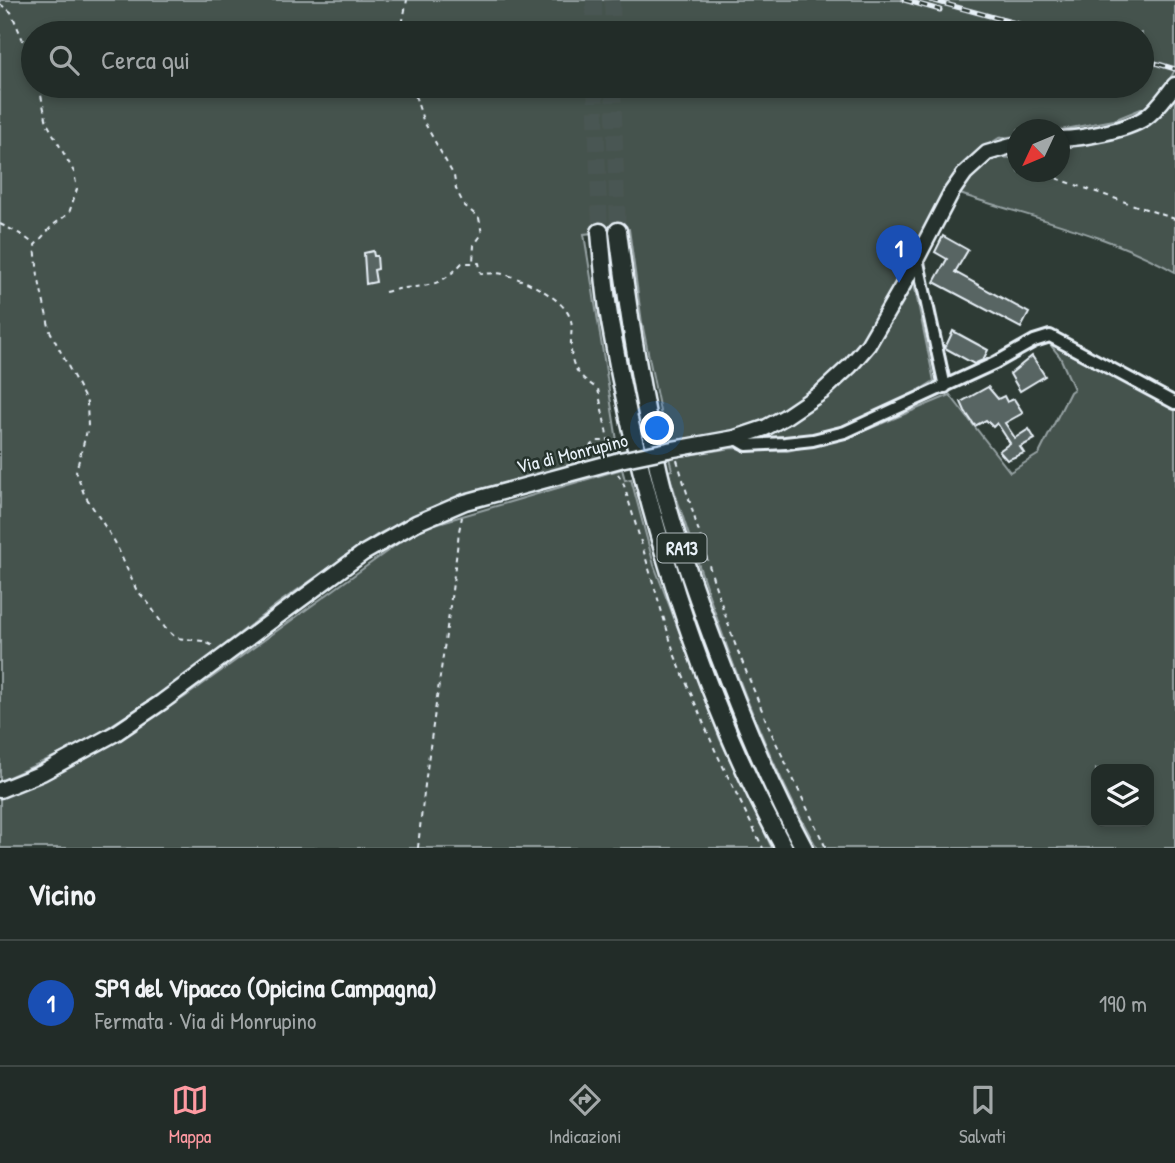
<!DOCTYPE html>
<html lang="it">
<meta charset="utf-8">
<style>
body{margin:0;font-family:"Patrick Hand",sans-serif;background:#2a3430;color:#f1f3f6}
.controls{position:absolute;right:21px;bottom:21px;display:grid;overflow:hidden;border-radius:14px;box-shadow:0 4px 10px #0003}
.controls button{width:63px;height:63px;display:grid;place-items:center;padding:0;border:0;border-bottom:2px solid #3f4845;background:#222c28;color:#f1f3f6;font:35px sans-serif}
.compass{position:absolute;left:1007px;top:119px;width:63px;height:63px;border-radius:50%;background:#222c28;box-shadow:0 4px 10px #0003;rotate:226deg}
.you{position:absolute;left:658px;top:429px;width:24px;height:24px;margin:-18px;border:5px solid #fff;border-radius:50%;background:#1a73e8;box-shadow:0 0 0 10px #1a73e833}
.badge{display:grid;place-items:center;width:46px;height:46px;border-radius:50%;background:#ff9aa2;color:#fff;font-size:23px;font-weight:700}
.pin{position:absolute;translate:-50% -58px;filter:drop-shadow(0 2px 4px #0008)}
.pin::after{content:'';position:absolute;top:37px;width:24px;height:21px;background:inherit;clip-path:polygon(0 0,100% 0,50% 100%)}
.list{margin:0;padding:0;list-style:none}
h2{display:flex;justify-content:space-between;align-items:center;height:91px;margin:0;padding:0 28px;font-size:30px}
h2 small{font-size:23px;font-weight:400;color:#a2a7a8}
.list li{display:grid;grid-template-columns:46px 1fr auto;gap:21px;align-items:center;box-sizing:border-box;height:126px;padding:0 28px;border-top:2px solid #3f4845}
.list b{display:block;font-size:26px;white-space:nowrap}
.list p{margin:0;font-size:23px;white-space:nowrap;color:#a2a7a8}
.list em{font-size:23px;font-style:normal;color:#a2a7a8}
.icon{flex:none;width:38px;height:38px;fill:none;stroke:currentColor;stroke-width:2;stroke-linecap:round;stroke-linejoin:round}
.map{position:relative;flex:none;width:1175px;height:848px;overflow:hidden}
.search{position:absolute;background:#222c28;box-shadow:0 4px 10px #0003;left:21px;right:21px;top:21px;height:77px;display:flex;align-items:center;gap:18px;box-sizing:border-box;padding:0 24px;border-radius:38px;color:#a2a7a8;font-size:26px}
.sheet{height:217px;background:#222c28}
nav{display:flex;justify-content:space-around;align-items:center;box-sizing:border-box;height:98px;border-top:2px solid #3f4845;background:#222c28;font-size:19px;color:#a2a7a8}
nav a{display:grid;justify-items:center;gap:4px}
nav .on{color:#ff9aa2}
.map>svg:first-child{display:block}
.green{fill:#45524e;stroke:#96a2a3;stroke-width:2;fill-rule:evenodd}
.building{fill:#596563;stroke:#e8f1f8;stroke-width:2}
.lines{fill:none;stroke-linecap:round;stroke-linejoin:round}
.highway-tunnel{stroke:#4a5652;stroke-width:16;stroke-dasharray:16 8;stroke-linecap:butt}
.minor-casing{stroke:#e8f1f8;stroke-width:16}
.major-casing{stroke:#e8f1f8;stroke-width:19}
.highway-casing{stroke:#e8f1f8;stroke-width:21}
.path{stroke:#e8f1f8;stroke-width:2;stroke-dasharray:5 5;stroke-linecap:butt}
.minor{stroke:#26332d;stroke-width:10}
.major{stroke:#26332d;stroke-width:14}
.highway{stroke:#26332d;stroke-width:16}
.rail-casing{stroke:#e8f1f8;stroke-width:5}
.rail{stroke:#26332d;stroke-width:2.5;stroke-dasharray:8;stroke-linecap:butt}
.major-bridge-casing{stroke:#e8f1f8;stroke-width:19;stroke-linecap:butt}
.major-bridge{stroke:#26332d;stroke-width:14}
.labels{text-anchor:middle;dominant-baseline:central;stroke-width:5;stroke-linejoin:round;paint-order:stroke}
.shield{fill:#26332d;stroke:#aeb8bb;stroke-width:2}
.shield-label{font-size:18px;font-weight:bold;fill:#e8f1f8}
.street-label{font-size:19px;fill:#e8f1f8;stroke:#26332d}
</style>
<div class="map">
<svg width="1175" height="848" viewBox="0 0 1175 848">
<rect width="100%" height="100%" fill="#2e3b35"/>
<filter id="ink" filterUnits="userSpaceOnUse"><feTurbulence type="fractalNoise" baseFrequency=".0143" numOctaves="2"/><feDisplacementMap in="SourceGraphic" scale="14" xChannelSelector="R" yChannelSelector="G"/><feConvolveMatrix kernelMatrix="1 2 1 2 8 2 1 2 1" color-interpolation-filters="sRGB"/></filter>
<g filter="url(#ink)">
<g class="green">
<path d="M0 0H1175V70L1166 86 1146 107 1114 120 1060 130H1018L1017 136 999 138 974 154 946 187 864 342 827 378 779 413 729 433 666 441 642 323 629 229 584 234 619 453 439 504 378 534 280 602 169 688 82 744 0 781ZM33 33H1142V86H33Z"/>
<path d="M1172 100 1175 101V272C1108 234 1032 218 960 194L975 171 991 157 1017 158 1018 172H1060V147L1075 144 1156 117Z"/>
<polygon points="912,274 934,381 887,410 814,438 748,440 827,392"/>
<path d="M1049 343 1175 409V848H817C751 732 709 598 668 471L672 470 669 458 732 448 787 451 847 438 950 395 1010 472 1039 454 1070 392 1074 389 1060 357ZM1096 769H1149V822H1096Z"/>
<polygon points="622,469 625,480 631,479 654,565 720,739 772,848 0,848 0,796 103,749 185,697 418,529"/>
</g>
<g class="building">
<polygon points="943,236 968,250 955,272 1029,313 1021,328 934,282 947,259 935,252"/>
<polygon points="373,251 374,256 377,256 378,269 374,270 376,282 366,284 364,253"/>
<polygon points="953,331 988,350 983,360 974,364 945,348"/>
<polygon points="1032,356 1045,376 1020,391 1010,374"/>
<polygon points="988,387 998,399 1004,396 1007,402 1014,399 1023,413 1005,423 1015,438 1029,429 1035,439 1020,447 1024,453 1007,460 999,451 1010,443 997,423 993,427 986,420 975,426 965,411 961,402"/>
</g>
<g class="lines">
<g class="highway-tunnel">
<polyline points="594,0 594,33"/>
<polyline points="612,0 613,33"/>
<polyline points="595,86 600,232"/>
<polyline points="613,86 618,231"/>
</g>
<g class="minor-casing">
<g id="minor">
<polyline points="917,258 945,387"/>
<polyline points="735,438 747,445 785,443 813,440 845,432 995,363 1034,341 1050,336 1175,403"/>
</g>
</g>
<g class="major-casing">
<g id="major">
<path d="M1060 139C1083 138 1125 131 1145 118 1157 110 1166 96 1175 85"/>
<polyline points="668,450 735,438 765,428 785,417 822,392 850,366 868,345 903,285 951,193 965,173 987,153 1018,144"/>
<polyline points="0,790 42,773 116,733 162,702 362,554 416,523 465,502 620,460"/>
</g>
</g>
<g class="highway-casing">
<g id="highway">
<path d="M618 231C628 312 641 392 659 472 671 523 689 574 707 624 735 700 765 776 804 848"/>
<path d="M600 232C603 264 605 296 611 327 641 501 699 693 784 848"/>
</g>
</g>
<g class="path">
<polyline points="0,4 11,12 33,64"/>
<polyline points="404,33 403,20 407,0"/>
<polyline points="39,86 47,123 74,172 77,189 69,213 53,225 35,245 38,276 50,331 87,403 88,427 76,471 84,494 115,542 136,589 149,604 165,628 176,638 203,641 215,647"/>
<polyline points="412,86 423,120 454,176 456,189 464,205 479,218 482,234 474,245 473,262"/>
<polyline points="1038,172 1175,219"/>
<polyline points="0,224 22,235 34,244"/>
<path d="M385 292C421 282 434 294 462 263H479L481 274C488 274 496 272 503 274 522 278 564 298 570 318 573 324 571 333 571 340 570 366 576 375 598 389L610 450"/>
<polyline points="574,459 597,441 608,441"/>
<polyline points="677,460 715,585 735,644 770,730 826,848"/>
<polyline points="618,474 623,482 675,656 715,750 763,848"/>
<path d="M418 848C428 742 448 637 459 531L462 517"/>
</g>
<use href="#minor" class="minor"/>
<use href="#major" class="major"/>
<use href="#highway" class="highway"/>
<g class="rail-casing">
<g id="rail">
<polyline points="904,0 940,10"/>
<polyline points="931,0 1052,33"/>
<polyline points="1142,59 1175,69"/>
</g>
</g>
<use href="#rail" class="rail"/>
<g class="major-bridge-casing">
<polyline id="major-bridge" points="620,460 668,450"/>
</g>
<use href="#major-bridge" class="major-bridge"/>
</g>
</g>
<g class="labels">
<rect class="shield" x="657.5" y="533.5" width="49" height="29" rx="5"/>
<g class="shield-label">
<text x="682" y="548">RA13</text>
</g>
<g class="street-label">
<text transform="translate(572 453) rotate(-14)">Via di Monrupino</text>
</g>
</g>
</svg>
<div class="controls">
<button><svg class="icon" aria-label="layers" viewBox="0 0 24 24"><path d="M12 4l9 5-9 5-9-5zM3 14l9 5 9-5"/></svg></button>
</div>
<svg class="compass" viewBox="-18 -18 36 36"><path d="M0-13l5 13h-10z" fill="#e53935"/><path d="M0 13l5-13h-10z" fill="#a2a7a8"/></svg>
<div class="you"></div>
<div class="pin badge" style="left:899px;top:283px;background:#1a4fb4">1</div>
<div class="search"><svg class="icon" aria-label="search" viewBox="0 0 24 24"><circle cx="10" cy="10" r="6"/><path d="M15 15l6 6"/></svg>Cerca qui</div>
</div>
<section class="sheet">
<h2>Vicino<small></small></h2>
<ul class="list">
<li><span class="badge" style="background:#1a4fb4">1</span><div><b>SP9 del Vipacco (Opicina Campagna)</b><p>Fermata · Via di Monrupino</p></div><em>190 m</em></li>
</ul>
</section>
<nav>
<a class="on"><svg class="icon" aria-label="map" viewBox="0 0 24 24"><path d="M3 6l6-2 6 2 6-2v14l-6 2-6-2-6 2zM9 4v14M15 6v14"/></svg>Mappa</a>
<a><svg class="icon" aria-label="directions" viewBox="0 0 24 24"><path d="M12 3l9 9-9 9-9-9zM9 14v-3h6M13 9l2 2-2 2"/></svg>Indicazioni</a>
<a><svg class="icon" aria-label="saved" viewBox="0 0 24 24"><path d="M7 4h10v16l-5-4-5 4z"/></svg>Salvati</a>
</nav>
